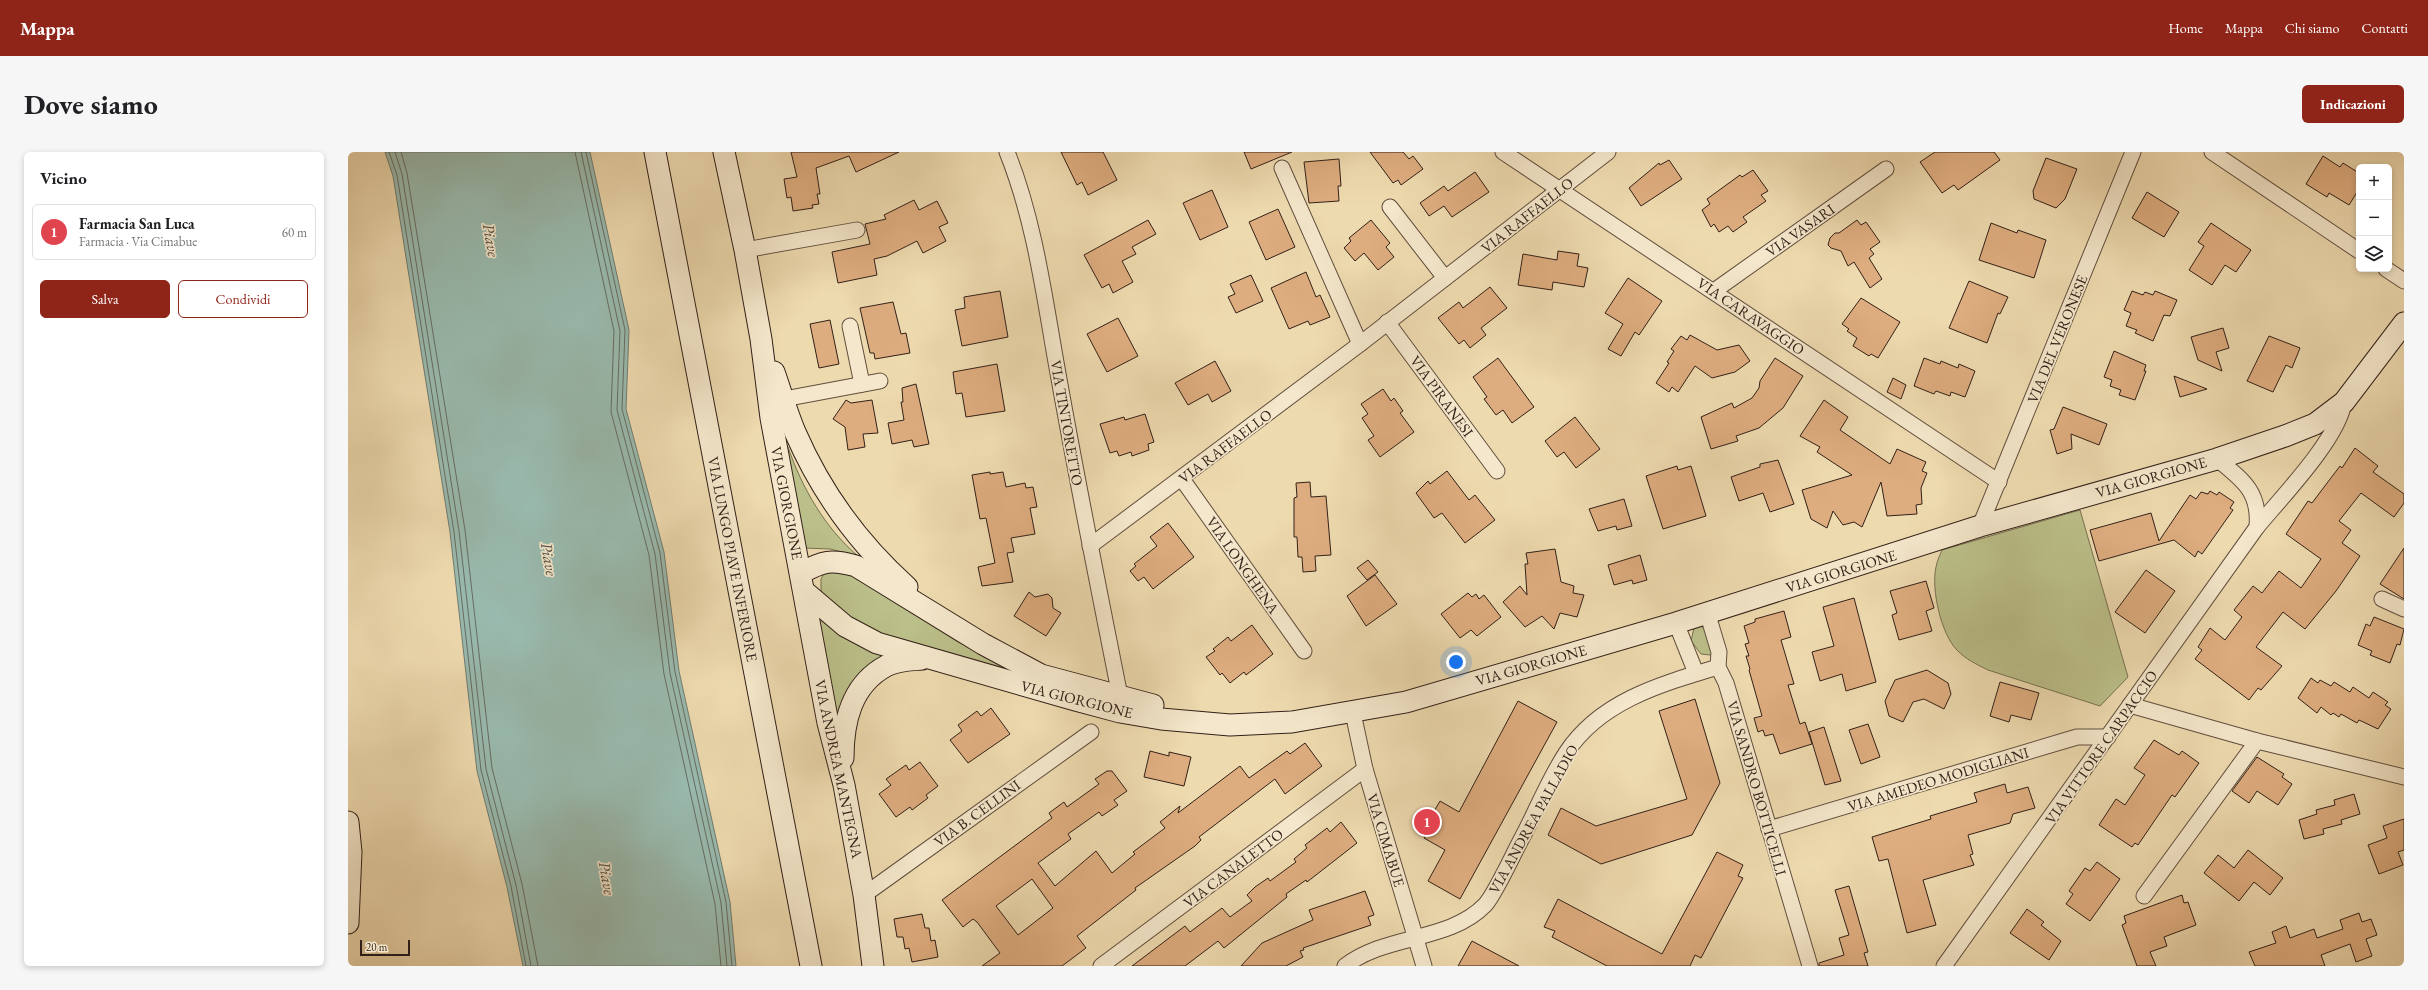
<!DOCTYPE html>
<html lang="it">
<meta charset="utf-8">
<style>
body{margin:0;font-family:"EB Garamond",serif;background:#f6f6f6;color:#202124}
.controls{position:absolute;right:12px;top:12px;display:grid;overflow:hidden;border-radius:6px;box-shadow:0 2px 6px #0003}
.controls button{width:36px;height:36px;display:grid;place-items:center;padding:0;border:0;border-bottom:1px solid #e0e0e0;background:#fff;color:#202124;font:20px sans-serif}
.scale{position:absolute;left:12px;bottom:10px;width:50px;box-sizing:border-box;padding-left:4px;border:2px solid #322018;border-top:0;font-size:11px;line-height:14px;white-space:nowrap;color:#322018;-webkit-text-stroke:3px #f4e7cb;paint-order:stroke}
.you{position:absolute;left:1108px;top:510px;width:14px;height:14px;margin:-10px;border:3px solid #fff;border-radius:50%;background:#1a73e8;box-shadow:0 0 0 6px #1a73e833}
.badge{display:grid;place-items:center;width:26px;height:26px;border-radius:50%;background:#8f2418;color:#fff;font-size:13px;font-weight:700}
.pin{position:absolute;translate:-50% -50%;border:2px solid #fff;box-shadow:0 1px 4px #0006}
.list{margin:0;padding:0;list-style:none}
h2{display:flex;justify-content:space-between;align-items:center;height:52px;margin:0;padding:0 16px;font-size:17px}
h2 small{font-size:13px;font-weight:400;color:#757577}
.list li{display:grid;grid-template-columns:26px 1fr auto;gap:12px;align-items:center;box-sizing:border-box;height:56px;margin:0 8px 8px;padding:0 8px;border:1px solid #e0e0e0;border-radius:6px}
.list b{display:block;font-size:15px;white-space:nowrap}
.list p{margin:0;font-size:13px;white-space:nowrap;color:#757577}
.list em{font-size:13px;font-style:normal;color:#757577}
.actions{display:flex;gap:8px;padding:12px 16px}
.actions a{flex:1;padding:9px 0;border:1px solid #8f2418;border-radius:6px;text-align:center;font-size:14px;color:#8f2418}
.actions .main{background:#8f2418;color:#fff}
.icon{flex:none;width:22px;height:22px;fill:none;stroke:currentColor;stroke-width:2;stroke-linecap:round;stroke-linejoin:round}
.map{position:relative;flex:none;width:2056px;height:814px;overflow:hidden;border-radius:6px}
header{display:flex;align-items:center;gap:24px;box-sizing:border-box;height:56px;padding:0 20px;background:#8f2418;color:#fff}
header strong{font-size:19px}
nav{display:flex;gap:22px;margin-inline-start:auto;font-size:14px}
.intro{display:flex;align-items:center;justify-content:space-between;box-sizing:border-box;height:96px;padding:0 24px}
h1{margin:0;font-size:28px}
.button{padding:10px 18px;border-radius:6px;background:#8f2418;color:#fff;font-size:14px;font-weight:700}
main{display:flex;gap:24px;padding:0 24px}
aside{flex:1;background:#fff;border-radius:6px;box-shadow:0 2px 6px #0003}
.map>svg:first-child{display:block}
.green{fill:#bbbf89;stroke:#767050}
.water{fill:#99baae;stroke:#707c72}
.lines{fill:none;stroke-linecap:round;stroke-linejoin:round}
.shore{stroke:#666d63;stroke-width:1}
.building{fill:#dead7f;stroke:#322018;fill-rule:evenodd}
.street-casing{stroke:#614e3e;stroke-width:17}
.secondary-casing{stroke:#322018;stroke-width:23}
.street{stroke:#f4e7cb;stroke-width:15}
.secondary{stroke:#f4e7cb;stroke-width:21}
.labels{text-anchor:middle;dominant-baseline:central;stroke-width:3.5;stroke-linejoin:round;paint-order:stroke}
.street-label{font-size:15px;fill:#322018;stroke:#f4e7cb}
.water-label{font-size:16px;font-style:italic;fill:#514e45;stroke:#f4e7cb}
</style>
<header>
<strong>Mappa</strong>
<nav><a>Home</a><a>Mappa</a><a>Chi siamo</a><a>Contatti</a></nav>
</header>
<div class="intro"><h1>Dove siamo</h1><a class="button">Indicazioni</a></div>
<main>
<aside>
<h2>Vicino<small></small></h2>
<ul class="list">
<li><span class="badge" style="background:#e0444e">1</span><div><b>Farmacia San Luca</b><p>Farmacia · Via Cimabue</p></div><em>60 m</em></li>
</ul>
<div class="actions"><a class="main">Salva</a><a>Condividi</a></div>
</aside>
<div class="map">
<svg width="2056" height="814" viewBox="0 0 2056 814">
<rect width="100%" height="100%" fill="#eedaaf"/>
<filter id="stains"><feTurbulence type="fractalNoise" baseFrequency=".005" numOctaves="4"/><feColorMatrix values="0 0 0 0 .2 0 0 0 0 .09 0 0 0 0 .02 0 0 0 .5 -.17"/></filter>
<radialGradient id="worn" r=".72"><stop offset=".6" stop-color="#630" stop-opacity="0"/><stop offset="1" stop-color="#630" stop-opacity=".3"/></radialGradient>
<g class="green">
<path d="M440 295C454 336 477 376 510 404L482 397 456 396 437 296Z"/>
<path d="M1732 358 1780 525 1752 554 1640 518C1630 513 1617 507 1609 498 1593 482 1583 437 1588 415 1589 409 1592 403 1594 398Z"/>
<polygon points="493,417 610,490 671,522 517,480 477,448 473,438 473,427 477,419"/>
<polygon points="468,465 492,482 548,504 488,571"/>
<polygon points="1352,474 1359,477 1364,502 1362,503 1353,502 1343,489 1346,476"/>
</g>
<polygon class="water" points="37,0 242,0 281,178 278,257 316,400 331,519 382,750 388,814 175,814 159,735 129,619 102,380 45,24"/>
<g class="lines">
<g class="shore">
<polyline points="41,0 49,23 106,380 133,618 163,734 178,814"/>
<polyline points="47,0 54,22 111,379 138,617 168,733 183,814"/>
<polyline points="53,0 59,21 117,378 144,616 174,732 190,814"/>
<polyline points="227,0 266,179 263,260 301,403 316,522 367,752 373,814"/>
<polyline points="233,0 272,179 269,258 307,402 322,521 373,751 379,814"/>
<polyline points="238,0 277,178 274,257 312,401 327,520 378,750 384,814"/>
</g>
</g>
<g class="building">
<polygon points="443,0 551,0 508,20 501,4 468,16 472,42 469,42 471,52 464,53 465,56 445,59 443,45 439,46 436,27 449,25"/>
<polygon points="713,0 755,0 769,28 740,43 734,30 729,33"/>
<polygon points="896,0 944,0 903,17"/>
<polygon points="1022,0 1055,0 1061,7 1065,4 1075,17 1053,33 1050,28 1045,31"/>
<polygon points="1587,0 1646,0 1652,8 1610,38 1606,33 1594,41 1572,10"/>
<polygon points="1975,4 1992,15 1995,11 2011,21 2011,37 2001,53 1981,41 1979,45 1958,32"/>
<polygon points="1698,6 1729,17 1717,47 1708,56 1686,47 1685,39"/>
<polygon points="991,7 993,34 990,34 991,49 961,51 956,10"/>
<polygon points="1321,8 1334,27 1293,54 1281,36 1311,11 1312,13"/>
<polygon points="1405,18 1420,39 1413,43 1418,49 1395,65 1399,70 1385,80 1380,74 1371,80 1366,72 1363,75 1354,58 1362,52 1359,47 1392,23 1394,25"/>
<polygon points="1127,20 1141,40 1104,65 1096,54 1081,64 1072,51 1096,34 1100,39"/>
<polygon points="864,38 880,75 852,88 835,51"/>
<polygon points="1799,40 1831,60 1816,85 1784,66"/>
<polygon points="566,48 571,58 589,49 600,71 591,75 598,89 575,101 569,89 539,104 526,107 529,123 490,131 484,100 522,92 517,72 538,67 536,63"/>
<polygon points="930,57 947,95 918,108 901,70"/>
<polygon points="800,68 808,82 784,95 788,102 774,109 785,130 765,141 761,132 754,136 736,103"/>
<polygon points="1023,68 1042,91 1038,95 1046,105 1030,118 1016,101 1007,109 996,96 1003,89 1001,86"/>
<polygon points="1509,68 1513,73 1518,70 1532,90 1522,97 1526,102 1521,106 1534,127 1522,136 1506,110 1500,114 1493,99 1483,96 1480,93 1482,86 1487,81 1491,81"/>
<polygon points="1643,71 1669,81 1670,78 1698,88 1686,126 1631,108"/>
<polygon points="1863,71 1903,98 1888,120 1877,113 1864,133 1841,118 1856,94 1850,90"/>
<polygon points="1210,99 1231,102 1229,114 1240,116 1236,135 1205,130 1204,138 1170,133 1175,102 1209,108"/>
<polygon points="958,120 968,145 972,143 982,165 962,173 960,169 941,177 923,136"/>
<polygon points="903,123 915,149 888,161 880,145 887,142 882,132"/>
<polygon points="1280,126 1314,149 1291,183 1287,180 1273,204 1260,197 1275,172 1257,161"/>
<polygon points="1621,129 1660,145 1652,162 1650,161 1639,191 1601,176"/>
<polygon points="1142,135 1159,156 1133,176 1138,183 1122,196 1116,188 1111,192 1090,166 1111,150 1115,156"/>
<polygon points="652,139 660,185 614,194 607,158 617,156 616,145"/>
<polygon points="1784,139 1795,143 1797,140 1805,143 1807,139 1829,148 1822,164 1816,163 1805,189 1787,181 1789,178 1778,174 1783,161 1776,158"/>
<polygon points="1513,146 1552,170 1530,206 1523,202 1521,204 1505,194 1509,186 1499,179 1501,177 1494,172"/>
<polygon points="545,150 553,182 558,181 562,201 527,207 526,201 522,201 512,156"/>
<polygon points="770,166 790,204 759,220 739,182"/>
<polygon points="482,168 491,212 471,216 462,172"/>
<polygon points="1875,176 1881,196 1868,200 1874,219 1850,208 1843,185"/>
<polygon points="1342,183 1369,198 1391,193 1402,209 1387,220 1364,226 1347,214 1330,240 1324,235 1321,240 1308,231 1321,211 1319,210 1326,199 1323,197 1333,184 1339,188"/>
<polygon points="1921,184 1952,196 1944,216 1938,213 1925,240 1899,229"/>
<polygon points="1766,199 1798,213 1796,219 1798,219 1787,248 1771,243 1773,238 1762,234 1764,228 1756,225"/>
<polygon points="1150,206 1186,255 1164,271 1155,258 1148,263 1136,247 1139,245 1125,225"/>
<polygon points="1427,206 1455,224 1435,256 1411,276 1388,284 1390,289 1363,297 1353,265 1384,251 1386,256 1404,246 1411,236 1412,229"/>
<polygon points="1576,206 1592,212 1593,209 1610,216 1611,212 1627,219 1617,245 1603,240 1602,244 1588,239 1586,242 1566,234"/>
<polygon points="867,209 883,239 864,250 860,242 840,253 827,231"/>
<polygon points="649,212 657,259 618,265 614,241 608,242 605,220"/>
<polygon points="1826,224 1859,237 1832,245"/>
<polygon points="1545,226 1558,233 1553,247 1539,240"/>
<polygon points="568,232 581,292 566,295 564,288 544,292 540,271 556,268 553,250 555,250 554,236"/>
<polygon points="1035,237 1043,249 1046,246 1055,259 1052,261 1066,280 1032,305 1020,288 1026,284 1014,266 1020,262 1013,252"/>
<polygon points="498,248 503,251 524,248 530,281 515,282 517,295 500,298 497,275 485,267"/>
<polygon points="1476,248 1500,265 1492,278 1542,312 1549,297 1578,310 1574,319 1579,321 1573,336 1574,352 1568,353 1569,362 1539,364 1533,330 1514,375 1506,370 1495,373 1485,359 1479,376 1463,367 1454,338 1504,323 1469,300 1472,295 1452,284"/>
<polygon points="1715,255 1759,272 1751,293 1723,282 1724,297 1709,302 1702,278 1706,277"/>
<polygon points="797,262 806,290 800,292 801,298 784,304 783,300 771,304 769,299 762,301 752,272 776,265 777,268"/>
<polygon points="1227,265 1252,297 1228,316 1216,300 1209,305 1197,289"/>
<polygon points="2007,296 2030,314 2025,320 2056,342 2056,351 2046,365 2013,341 1991,369 2003,378 1994,391 2012,404 1988,439 1957,477 1935,460 1908,495 1934,514 1913,538 1910,536 1901,548 1847,507 1854,498 1850,495 1862,476 1877,488 1894,465 1886,458 1905,434 1914,441 1931,419 1953,436 1973,407 1938,382 1960,349 1964,351 1992,314 1994,316"/>
<polygon points="1430,308 1446,352 1422,360 1415,341 1391,349 1383,325 1412,315 1412,312"/>
<polygon points="1329,314 1330,318 1343,314 1358,364 1315,377 1298,324"/>
<polygon points="1099,319 1121,348 1127,343 1147,368 1117,391 1094,361 1086,366 1068,341 1080,329 1082,332"/>
<polygon points="642,320 642,322 655,320 658,335 677,331 678,336 685,335 689,355 682,356 687,382 663,386 666,400 659,401 665,430 634,434 630,415 647,411 638,366 632,367 624,323"/>
<polygon points="962,330 963,345 978,344 983,403 967,404 968,419 955,420 954,405 950,405 949,385 946,385 946,346 949,345 948,331"/>
<polygon points="1862,339 1869,343 1871,340 1886,350 1882,356 1885,358 1854,402 1850,399 1847,405 1826,388 1751,409 1742,378 1803,361 1811,389 1842,343 1848,347 1853,340 1860,342"/>
<polygon points="1276,347 1284,374 1269,378 1268,374 1250,379 1241,357"/>
<polygon points="820,371 846,405 805,437 796,425 790,429 782,419 788,414 786,412 809,394 802,385"/>
<polygon points="2056,396 2056,447 2032,432"/>
<polygon points="1207,397 1213,430 1226,434 1225,441 1236,443 1229,465 1212,461 1206,477 1194,464 1177,475 1155,450 1172,434 1179,443 1177,412 1180,412 1178,401"/>
<polygon points="1292,403 1299,428 1285,432 1284,428 1266,433 1260,413"/>
<polygon points="1020,408 1030,420 1019,428 1009,416"/>
<polygon points="1798,418 1827,439 1797,481 1767,460"/>
<polygon points="1027,423 1049,452 1018,474 999,444"/>
<polygon points="1578,429 1586,456 1578,459 1584,479 1551,488 1544,463 1549,461 1542,439"/>
<polygon points="681,440 687,445 700,442 704,446 705,456 713,461 698,484 666,464"/>
<polygon points="1120,441 1124,445 1128,442 1131,447 1136,443 1153,465 1129,484 1123,478 1112,486 1093,462"/>
<polygon points="1506,446 1528,530 1498,539 1494,522 1472,529 1464,500 1486,494 1475,455"/>
<polygon points="1436,459 1443,485 1433,488 1446,532 1440,533 1452,572 1457,570 1464,592 1432,602 1425,582 1417,584 1415,578 1410,580 1406,566 1414,564 1401,518 1402,517 1398,504 1401,504 1397,492 1401,491 1396,474 1407,470 1407,467"/>
<polygon points="2026,465 2056,477 2052,493 2049,492 2042,511 2022,503 2024,499 2010,493 2018,472 2022,474"/>
<polygon points="904,473 925,502 898,523 896,520 882,531 874,521 872,523 858,505 867,499 865,497 880,485 883,489"/>
<polygon points="1579,518 1600,531 1603,542 1596,557 1576,547 1565,550 1555,570 1541,564 1537,549 1547,528"/>
<polygon points="1963,526 1970,531 1972,528 1983,534 1986,530 2002,540 2005,535 2021,546 2025,540 2040,550 2037,553 2043,557 2030,577 2011,568 2009,571 1993,562 1991,565 1985,561 1983,563 1973,555 1969,561 1950,546"/>
<polygon points="1652,530 1691,541 1683,568 1663,563 1661,570 1642,564"/>
<polygon points="1347,547 1372,631 1344,683 1253,712 1200,683 1213,656 1248,674 1339,647 1311,559"/>
<polygon points="1170,549 1209,570 1112,747 1080,729 1097,698 1076,686 1081,677 1077,675 1092,649 1111,660"/>
<polygon points="643,556 662,582 620,611 602,588 614,579 610,573 629,559 633,564"/>
<polygon points="1520,572 1532,605 1513,612 1501,578"/>
<polygon points="1476,575 1493,629 1477,633 1461,580"/>
<polygon points="1806,588 1831,603 1834,599 1851,611 1827,645 1824,643 1790,693 1787,691 1784,695 1751,673 1768,647 1777,653 1797,623 1786,616"/>
<path d="M957 591 974 614 937 642 927 627 851 685 853 688 847 694 787 736 788 738 729 784 738 796 714 814H634L652 801 629 770 625 767 615 775 594 748 704 666 701 661 716 650 719 655 751 632 747 627 759 619H764L779 639 766 648 770 653 754 664 751 660 720 682 723 687 690 711 707 734 748 699 764 721 787 702 785 700 817 676 812 670 832 654 830 661 892 614 901 626 939 599 942 602ZM684 727 705 756 670 783 648 754Z"/>
<polygon points="802,599 821,604 821,600 843,605 836,634 796,625"/>
<polygon points="1909,605 1936,622 1934,625 1944,632 1930,653 1909,639 1901,651 1884,639"/>
<polygon points="572,610 590,634 578,643 580,646 564,658 562,655 548,665 531,642 543,633 538,627 558,613 561,618"/>
<polygon points="1657,632 1659,641 1680,635 1687,656 1665,662 1662,671 1620,683 1625,702 1622,703 1626,713 1575,728 1588,773 1559,781 1540,707 1531,709 1524,685 1583,667 1582,664 1629,650 1626,641"/>
<polygon points="2006,642 2012,662 1993,668 1994,672 1975,677 1976,682 1956,687 1951,668 1969,662 1968,658 1987,653 1986,648"/>
<polygon points="2056,667 2056,698 2050,700 2055,713 2031,722 2020,693 2039,686 2035,674"/>
<polygon points="993,670 1009,691 959,730 958,728 938,742 939,745 876,796 870,789 837,814 784,814 837,774 842,780 874,756 882,765 904,749 899,743 907,735 920,726 922,729 948,710 946,707 959,696 957,693 979,676 982,680"/>
<polygon points="1900,698 1935,726 1922,743 1906,730 1891,749 1856,721 1870,703 1886,716"/>
<polygon points="1369,700 1395,713 1390,724 1395,726 1353,806 1347,803 1342,814 1259,814 1204,785 1207,779 1196,775 1210,747 1314,802"/>
<polygon points="1749,710 1772,727 1742,769 1718,752 1725,742 1721,739 1737,716 1742,719"/>
<polygon points="1501,734 1520,800 1516,801 1520,814 1471,814 1471,811 1496,803 1491,786 1501,783 1487,738"/>
<polygon points="1017,739 1026,763 1020,765 1023,773 955,796 956,798 952,799 955,805 938,814 893,814 914,791 965,768 961,758"/>
<polygon points="1834,743 1836,751 1840,750 1848,773 1816,785 1819,794 1802,800 1808,814 1789,814 1774,773 1778,771 1776,764"/>
<polygon points="1679,757 1696,770 1693,773 1713,789 1701,808 1662,781"/>
<polygon points="2011,761 2014,770 2023,767 2029,783 2018,787 2024,804 2008,810 2002,792 1973,803 1977,814 1907,814 1901,800 1928,791 1924,780 1938,774 1942,786 1966,777 1969,786 1995,777 1992,768"/>
<polygon points="574,762 577,776 581,776 583,789 587,788 590,805 564,810 561,796 557,797 555,785 549,785 546,767"/>
<polygon points="1124,789 1171,814 1110,814"/>
</g>
<g class="lines">
<g class="street-casing">
<g id="street">
<path d="M659 0C688 72 697 151 711 227 730 333 751 439 772 544"/>
<polyline points="1155,0 1651,330"/>
<polyline points="1864,0 2011,99"/>
<polyline points="934,16 1012,192"/>
<polyline points="1042,55 1097,126"/>
<polyline points="397,98 509,78"/>
<polyline points="2038,117 2056,129"/>
<polyline points="1366,139 1538,17"/>
<polyline points="1039,170 1149,319"/>
<polyline points="502,174 514,232"/>
<polyline points="436,247 532,229"/>
<path d="M1869 307C1895 328 1912 340 1909 375"/>
<polyline points="834,327 956,499"/>
<polyline points="1632,374 1785,0"/>
<polyline points="742,394 1012,192 1260,0"/>
<polyline points="2034,447 2056,457"/>
<polyline points="1359,460 1371,500 1370,515 1378,531 1462,814"/>
<polyline points="1328,471 1348,521"/>
<polyline points="1782,553 1909,589 2056,625"/>
<polyline points="1005,561 1017,617 1076,814"/>
<polyline points="1421,677 1729,585 1760,585"/>
<polyline points="516,743 743,580"/>
<polyline points="1796,744 1909,589"/>
<polyline points="753,814 1017,617"/>
<path d="M997 814C1038 782 1101 790 1137 753 1148 741 1166 700 1175 684 1189 657 1201 627 1218 601 1252 549 1313 532 1370 515"/>
<path d="M1596 814 1909 375C1933 346 1991 286 1996 250"/>
</g>
</g>
<g class="secondary-casing">
<g id="secondary">
<polyline points="307,0 463,814"/>
<polyline points="376,0 397,98 413,187 423,266 480,571 496,633 516,743 525,814"/>
<path d="M426 220C433 240 439 261 447 280 473 340 511 392 559 435"/>
<path d="M453 421C475 409 483 407 508 414L635 492 693 523 805 553"/>
<polyline points="457,440 497,474 529,491 727,548 772,560 813,567 882,573 944,570 1058,550 1328,471 1632,374 1869,307 1937,284 1967,272 1996,250 2056,171"/>
<path d="M495 606C495 570 503 533 538 514 549 508 562 508 574 507"/>
<polyline points="0,670 3,700 0,771"/>
</g>
</g>
<use href="#street" class="street"/>
<use href="#secondary" class="secondary"/>
</g>
<g class="labels">
<g class="street-label">
<text transform="translate(1179 63) rotate(-38)">VIA RAFFAELLO</text>
<text transform="translate(1452 78) rotate(-35)">VIA VASARI</text>
<text transform="translate(1403 164) rotate(34)">VIA CARAVAGGIO</text>
<text transform="translate(1709 187) rotate(-68)">VIA DEL VERONESE</text>
<text transform="translate(1094 244) rotate(54)">VIA PIRANESI</text>
<text transform="translate(719 271) rotate(80)">VIA TINTORETTO</text>
<text transform="translate(877 294) rotate(-37)">VIA RAFFAELLO</text>
<text transform="translate(1803 325) rotate(-16)">VIA GIORGIONE</text>
<text transform="translate(439 351) rotate(79)">VIA GIORGIONE</text>
<text transform="translate(385 407) rotate(79)">VIA LUNGO PIAVE INFERIORE</text>
<text transform="translate(895 413) rotate(55)">VIA LONGHENA</text>
<text transform="translate(1493 419) rotate(-17)">VIA GIORGIONE</text>
<text transform="translate(1183 513) rotate(-16)">VIA GIORGIONE</text>
<text transform="translate(729 547) rotate(14)">VIA GIORGIONE</text>
<text transform="translate(1753 595) rotate(-55)">VIA VITTORE CARPACCIO</text>
<text transform="translate(491 617) rotate(78)">VIA ANDREA MANTEGNA</text>
<text transform="translate(1590 627) rotate(-17)">VIA AMEDEO MODIGLIANI</text>
<text transform="translate(1409 636) rotate(74)">VIA SANDRO BOTTICELLI</text>
<text transform="translate(629 661) rotate(-36)">VIA B. CELLINI</text>
<text transform="translate(1185 667) rotate(-61)">VIA ANDREA PALLADIO</text>
<text transform="translate(1038 688) rotate(73)">VIA CIMABUE</text>
<text transform="translate(885 716) rotate(-37)">VIA CANALETTO</text>
</g>
<g class="water-label">
<text transform="translate(143 88) rotate(80)">Piave</text>
<text transform="translate(201 407) rotate(80)">Piave</text>
<text transform="translate(259 726) rotate(80)">Piave</text>
</g>
</g>
<rect width="100%" height="100%" filter="url(#stains)"/>
<rect width="100%" height="100%" fill="url(#worn)"/>
</svg>
<div class="controls">
<button>+</button>
<button>−</button>
<button><svg class="icon" aria-label="layers" viewBox="0 0 24 24"><path d="M12 4l9 5-9 5-9-5zM3 14l9 5 9-5"/></svg></button>
</div>
<div class="scale">20 m</div>
<div class="you"></div>
<div class="pin badge" style="left:1079px;top:670px;background:#e0444e">1</div>
</div>
</main>
